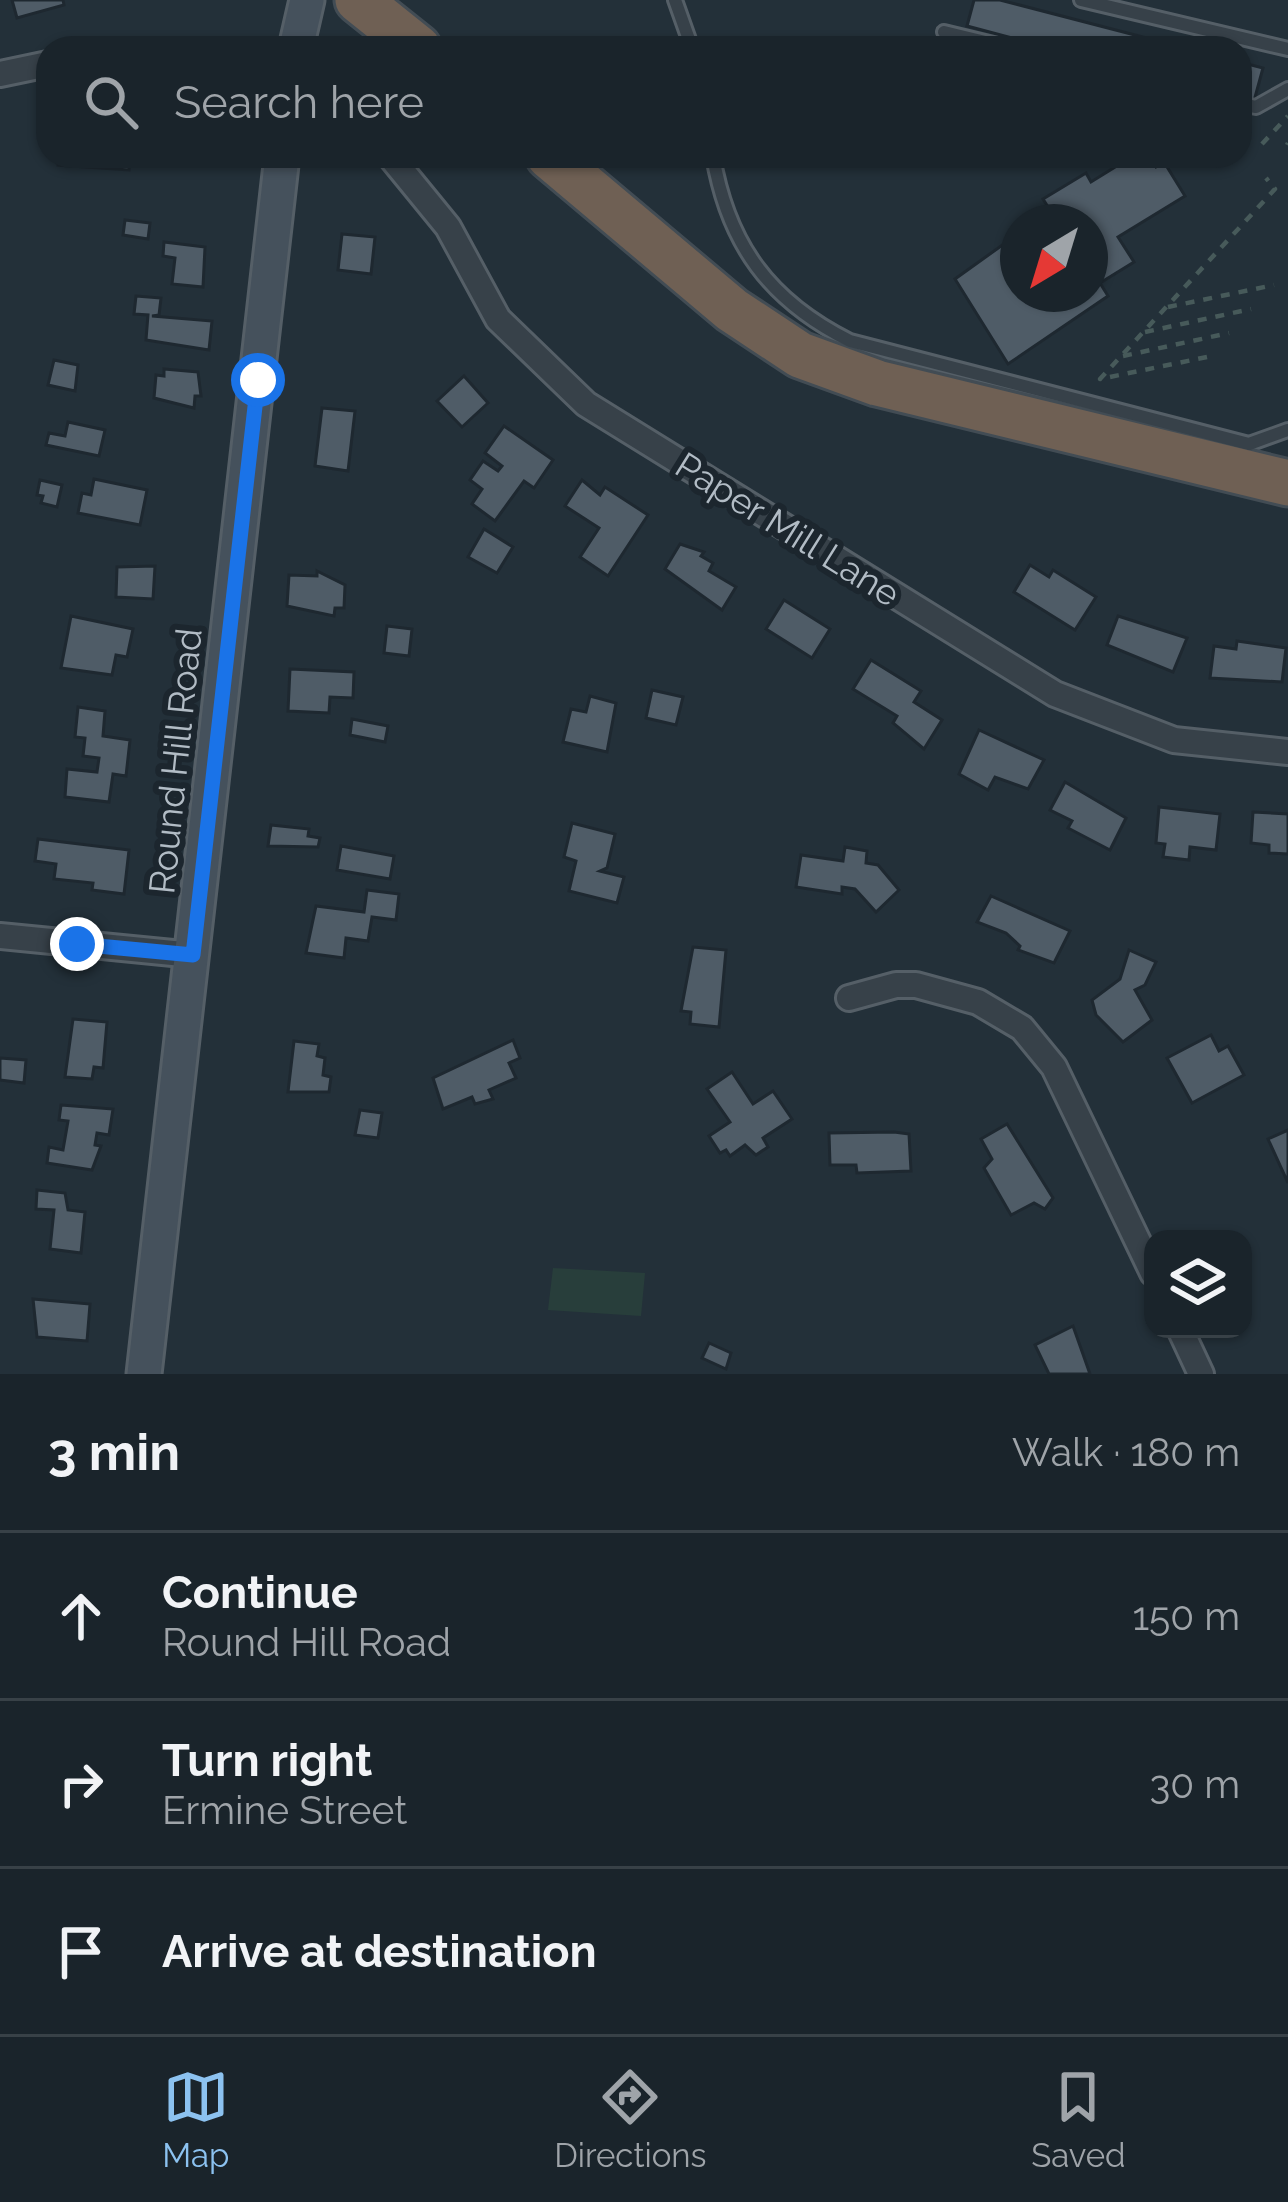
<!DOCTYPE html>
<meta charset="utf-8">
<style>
body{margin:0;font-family:Raleway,sans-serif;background:#232c33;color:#f1f3f6}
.controls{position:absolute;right:36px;bottom:36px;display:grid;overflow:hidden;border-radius:24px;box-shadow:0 3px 9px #0004}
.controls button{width:108px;height:108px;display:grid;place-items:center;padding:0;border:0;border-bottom:3px solid #384147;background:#1a242b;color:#f1f3f6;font:60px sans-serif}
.compass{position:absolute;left:1000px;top:204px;width:108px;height:108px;border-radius:50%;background:#1a242b;box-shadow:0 3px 9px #0004;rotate:218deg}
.stop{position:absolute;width:36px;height:36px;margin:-27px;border:9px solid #1a73e8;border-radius:50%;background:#fff}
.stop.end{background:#1a73e8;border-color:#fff;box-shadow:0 3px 12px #0008}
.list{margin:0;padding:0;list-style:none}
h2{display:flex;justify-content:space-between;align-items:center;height:156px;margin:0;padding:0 48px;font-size:51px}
h2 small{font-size:39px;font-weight:400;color:#9fa4a9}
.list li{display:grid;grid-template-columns:78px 1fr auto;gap:36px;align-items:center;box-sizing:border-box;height:168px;padding:0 48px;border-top:3px solid #384147}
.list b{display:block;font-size:45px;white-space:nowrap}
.list p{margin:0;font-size:39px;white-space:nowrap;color:#9fa4a9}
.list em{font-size:39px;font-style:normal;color:#9fa4a9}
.icon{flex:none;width:66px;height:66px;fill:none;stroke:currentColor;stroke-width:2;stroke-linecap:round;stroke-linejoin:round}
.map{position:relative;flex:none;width:1288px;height:1374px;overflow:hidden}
.search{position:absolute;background:#1a242b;box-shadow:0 3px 9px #0004;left:36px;right:36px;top:36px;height:132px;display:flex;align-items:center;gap:30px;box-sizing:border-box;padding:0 42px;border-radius:36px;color:#9fa4a9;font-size:45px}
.sheet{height:660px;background:#1a242b}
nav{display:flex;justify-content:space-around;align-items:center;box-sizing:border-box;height:168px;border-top:3px solid #384147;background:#1a242b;font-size:33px;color:#9fa4a9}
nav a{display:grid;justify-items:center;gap:6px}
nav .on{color:#8cc2f0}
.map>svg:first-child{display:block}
.green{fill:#283e3b}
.building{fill:#4f5c67;stroke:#1e2830;stroke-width:3}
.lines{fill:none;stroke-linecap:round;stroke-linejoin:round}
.lane-casing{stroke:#555f67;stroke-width:18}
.street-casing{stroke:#555f67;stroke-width:30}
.secondary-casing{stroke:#555f67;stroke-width:39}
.highway-casing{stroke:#424c54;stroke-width:51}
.path{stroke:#475a5a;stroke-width:4.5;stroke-dasharray:9 9;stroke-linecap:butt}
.lane{stroke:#374149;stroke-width:12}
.street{stroke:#374149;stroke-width:24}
.secondary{stroke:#45515c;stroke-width:33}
.highway{stroke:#6f6054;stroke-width:45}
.route{stroke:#1a73e8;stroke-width:15}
.labels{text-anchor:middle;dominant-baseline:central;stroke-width:12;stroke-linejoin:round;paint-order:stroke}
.street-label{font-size:36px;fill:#b2bcc5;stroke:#1c262e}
</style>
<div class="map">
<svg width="1288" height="1374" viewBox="0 0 1288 1374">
<rect width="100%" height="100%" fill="#233039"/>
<polygon class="green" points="553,1268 645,1273 641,1316 548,1310"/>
<g class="building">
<polygon points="12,0 63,0 64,5 17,18"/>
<polygon points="974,0 1000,0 1185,48 1050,48 967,26"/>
<polygon points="1240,62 1263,68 1254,101 1240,97"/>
<polygon points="58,156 130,156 129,170 58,165"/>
<polygon points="1133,156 1150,156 1156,167 1164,162 1185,196 1118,237 1134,262 1100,283 1108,296 1008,364 955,279 1015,236 1018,294 1090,294 1090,222 1048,222 1055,218 1043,199 1086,173 1091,182"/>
<polygon points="125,220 150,223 148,239 123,235"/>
<polygon points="342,234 375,237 371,274 338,270"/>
<polygon points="164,242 205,247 203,287 172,284 175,258 163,256"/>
<polygon points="136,296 161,298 159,315 152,316 212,321 209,350 146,340 148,315 134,314"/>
<polygon points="54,360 78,365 75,391 48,385"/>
<polygon points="164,369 198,372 201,396 195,396 194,408 154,398 156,375 164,376"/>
<polygon points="464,376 488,403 462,427 437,401"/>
<polygon points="322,408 355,411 348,471 315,466"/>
<polygon points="68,422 105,430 99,456 46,445 49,433 65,436"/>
<polygon points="504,426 553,460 534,488 524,481 495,521 472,504 482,489 470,480 483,461 498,471 502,466 485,453"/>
<polygon points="94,479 147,490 140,525 78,513 82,493 91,495"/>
<polygon points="40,480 62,485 57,507 41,503 43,496 37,495"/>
<polygon points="582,480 600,495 605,487 648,515 608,576 580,557 599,528 565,506"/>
<polygon points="484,529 513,547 497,573 468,557"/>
<polygon points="680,544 704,552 701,556 713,563 709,571 736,587 722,610 665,569"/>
<polygon points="1030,565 1049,577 1053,570 1096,597 1075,630 1014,592"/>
<polygon points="155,566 153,599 116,597 117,567"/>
<polygon points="317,571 345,585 344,608 335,608 334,616 287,606 289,575 317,576"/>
<polygon points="784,600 830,629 812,658 766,629"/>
<polygon points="71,616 133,629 127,657 116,655 112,675 61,668"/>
<polygon points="1118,616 1187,638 1173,672 1107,645"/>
<polygon points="387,626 412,629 409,656 384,653"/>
<polygon points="1237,641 1286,648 1282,682 1210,678 1214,646 1236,649"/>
<polygon points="871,660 921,691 914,702 942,720 924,749 893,723 897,716 853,689"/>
<polygon points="290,669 354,672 353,698 330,697 329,713 288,711"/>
<polygon points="652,690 683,697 676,725 646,718"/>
<polygon points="590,696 616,703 607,752 563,742 571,709 586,712"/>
<polygon points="78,707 105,711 103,736 130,740 126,776 113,774 109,802 65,797 67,769 97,772 99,758 83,756 85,738 75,737"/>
<polygon points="352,719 388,726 385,742 350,735"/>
<polygon points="979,730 1044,760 1028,789 995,777 988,790 959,774"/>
<polygon points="1065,782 1126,818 1110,850 1068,828 1072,821 1050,810"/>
<polygon points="1159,807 1220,814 1216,850 1190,847 1189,860 1163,857 1165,844 1156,843"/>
<polygon points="1253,812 1288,814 1288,854 1269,853 1269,845 1251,843"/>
<polygon points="572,823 615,834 607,868 600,871 624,877 617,903 569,891 576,861 564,857"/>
<polygon points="271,825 309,829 308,836 320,838 318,847 268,846"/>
<polygon points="38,839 129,850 124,894 92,890 93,883 54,879 56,864 35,861"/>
<polygon points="341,846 394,856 390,879 337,870"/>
<polygon points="845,847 867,851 866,863 878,865 899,890 876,912 855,889 842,887 842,894 796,887 801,855 843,861"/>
<polygon points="367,890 399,894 396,920 372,917 368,941 346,938 344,958 306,953 316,906 364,912"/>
<polygon points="991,896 1070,931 1054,963 1018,950 1020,946 1006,933 977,922"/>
<polygon points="693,947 726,950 719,1027 690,1024 691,1012 681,1011"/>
<polygon points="1129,950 1156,962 1145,985 1135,990 1152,1020 1123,1042 1096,1015 1092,1000 1120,979"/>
<polygon points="73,1019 107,1022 103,1068 94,1067 92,1079 65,1077"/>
<polygon points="1211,1035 1219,1051 1228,1046 1244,1075 1192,1103 1167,1058"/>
<polygon points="513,1040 520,1058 509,1063 516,1078 489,1090 493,1099 475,1104 472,1097 443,1109 433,1078"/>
<polygon points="294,1041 319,1044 317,1056 325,1058 323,1075 331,1077 329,1092 288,1092"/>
<polygon points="0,1058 26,1060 24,1083 0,1080"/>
<polygon points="732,1072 753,1104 773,1091 792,1119 763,1138 768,1147 756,1155 745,1145 730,1156 726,1150 720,1153 709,1136 730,1122 707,1089"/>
<polygon points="61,1105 113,1109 109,1135 97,1133 95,1145 101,1146 92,1170 47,1163 49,1147 63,1150 68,1121 59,1120"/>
<polygon points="360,1110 382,1113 378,1138 355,1135"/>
<polygon points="1007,1124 1053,1198 1045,1209 1034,1203 1011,1215 984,1168 992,1159 981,1139"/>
<polygon points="1288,1130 1288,1183 1268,1139"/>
<polygon points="894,1132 909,1134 911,1171 857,1173 856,1165 830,1165 829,1133"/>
<polygon points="37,1190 65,1193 68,1210 85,1212 81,1253 50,1249 54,1210 36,1209"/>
<polygon points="33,1299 90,1304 87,1341 37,1337"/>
<polygon points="1073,1326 1090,1374 1049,1374 1035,1345"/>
<polygon points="709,1343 731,1353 726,1369 702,1358"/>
</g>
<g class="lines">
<g class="lane-casing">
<g id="lane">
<polyline points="675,0 692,48"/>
<polyline points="1081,0 1288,49"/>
<polyline points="944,32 1010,48"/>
<polyline points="1240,104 1256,107 1288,89"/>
<path d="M713 156C728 245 770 301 850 341L1249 444 1288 430"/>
</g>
</g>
<g class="street-casing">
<g id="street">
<polyline points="0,74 48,64"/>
<polyline points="390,156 448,227 498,319 586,404 1055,694 1174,740 1288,752"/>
<polyline points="0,936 193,955"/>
<polyline points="849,998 896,985 916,985 978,1002 1022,1028 1054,1067 1153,1273"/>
<polyline points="1180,1329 1201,1374"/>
</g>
</g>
<g class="secondary-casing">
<g id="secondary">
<polyline points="296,48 307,0"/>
<polyline points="144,1374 282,156"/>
</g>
</g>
<g class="highway-casing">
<g id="highway">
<polyline points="358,0 418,48"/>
<polyline points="549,156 732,310 800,355 877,383 1288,483"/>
</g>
</g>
<g class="path">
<polyline points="1262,144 1288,116"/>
<polyline points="1287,145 1288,143"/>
<polyline points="1168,307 1274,285"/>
<polyline points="1145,332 1251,309"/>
<polyline points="1123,356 1229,333"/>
<polyline points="1207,357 1100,379 1275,189 1266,178"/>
</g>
<use href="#lane" class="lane"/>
<use href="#street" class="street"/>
<use href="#secondary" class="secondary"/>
<use href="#highway" class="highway"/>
</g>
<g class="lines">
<polyline class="route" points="77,944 193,955 258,380"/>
</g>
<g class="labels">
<g class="street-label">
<text transform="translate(788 529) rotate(32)">Paper Mill Lane</text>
<text transform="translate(175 761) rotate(-84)">Round Hill Road</text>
</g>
</g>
</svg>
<div class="controls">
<button><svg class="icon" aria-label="layers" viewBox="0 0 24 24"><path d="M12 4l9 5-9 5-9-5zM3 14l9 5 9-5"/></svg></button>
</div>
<svg class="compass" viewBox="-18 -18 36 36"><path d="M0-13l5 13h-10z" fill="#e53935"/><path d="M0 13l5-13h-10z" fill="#9fa4a9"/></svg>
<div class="stop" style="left:258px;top:380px"></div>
<div class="stop end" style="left:77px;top:944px"></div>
<div class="search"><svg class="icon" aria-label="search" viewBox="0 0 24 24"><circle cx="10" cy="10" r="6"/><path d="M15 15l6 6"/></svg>Search here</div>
</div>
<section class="sheet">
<h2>3 min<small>Walk · 180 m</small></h2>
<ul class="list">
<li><svg class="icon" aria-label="ahead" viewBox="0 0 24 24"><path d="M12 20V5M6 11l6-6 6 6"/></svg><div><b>Continue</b><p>Round Hill Road</p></div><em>150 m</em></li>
<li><svg class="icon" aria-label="right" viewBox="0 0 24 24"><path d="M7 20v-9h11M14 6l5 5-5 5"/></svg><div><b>Turn right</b><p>Ermine Street</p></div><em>30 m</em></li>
<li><svg class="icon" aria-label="arrive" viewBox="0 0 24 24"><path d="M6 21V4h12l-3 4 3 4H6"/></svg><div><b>Arrive at destination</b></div></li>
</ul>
</section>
<nav>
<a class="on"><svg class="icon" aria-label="map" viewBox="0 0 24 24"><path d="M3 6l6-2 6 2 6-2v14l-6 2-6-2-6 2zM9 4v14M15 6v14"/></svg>Map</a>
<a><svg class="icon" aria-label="directions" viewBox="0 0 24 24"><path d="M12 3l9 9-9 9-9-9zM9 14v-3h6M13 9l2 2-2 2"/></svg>Directions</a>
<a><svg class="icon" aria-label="saved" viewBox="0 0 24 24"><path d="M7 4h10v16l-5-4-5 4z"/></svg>Saved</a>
</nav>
